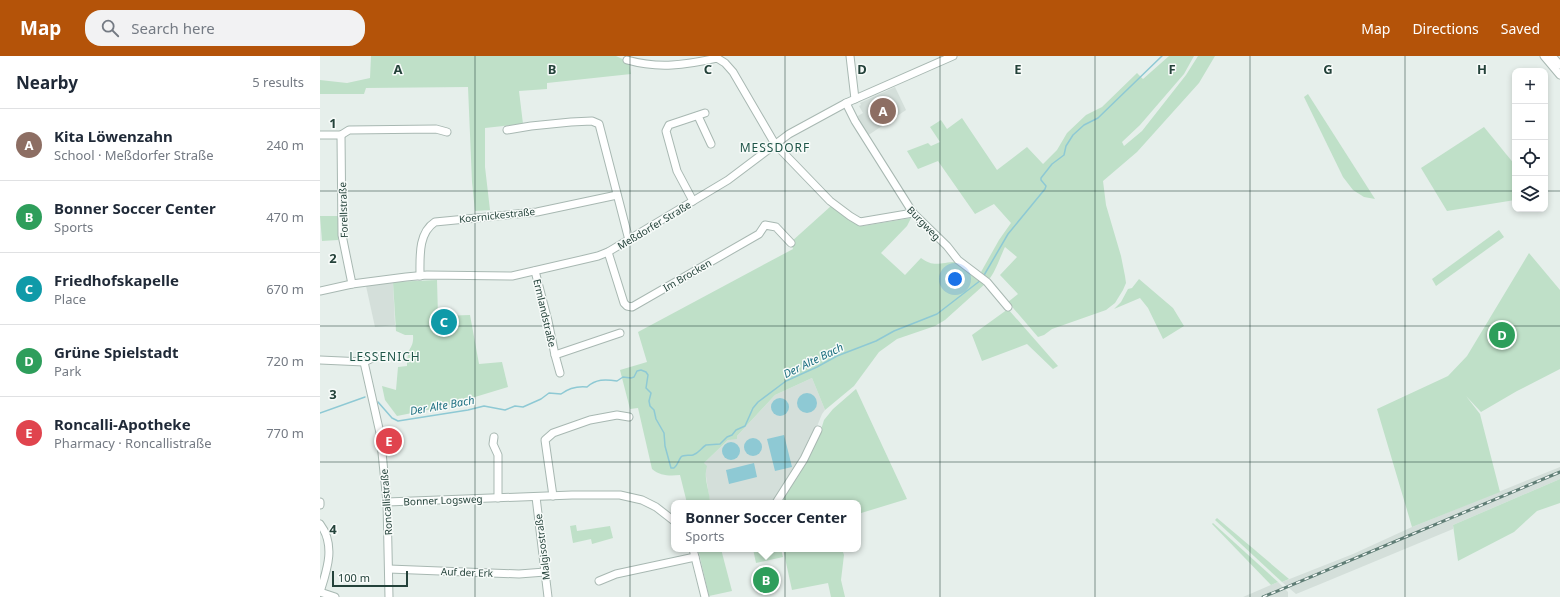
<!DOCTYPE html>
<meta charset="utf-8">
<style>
body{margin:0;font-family:"Noto Sans",sans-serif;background:#f2f2f3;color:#1f2937}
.controls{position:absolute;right:12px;top:12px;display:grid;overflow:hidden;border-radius:8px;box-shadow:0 2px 6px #0003}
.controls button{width:36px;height:36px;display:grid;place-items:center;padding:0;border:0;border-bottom:1px solid #e0e1e3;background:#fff;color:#1f2937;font:20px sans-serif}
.scale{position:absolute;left:12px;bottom:10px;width:76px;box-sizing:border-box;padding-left:4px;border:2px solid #24423a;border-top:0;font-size:11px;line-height:14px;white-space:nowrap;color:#24423a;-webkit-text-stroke:3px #f7fbf9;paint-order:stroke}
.you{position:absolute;left:635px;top:223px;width:14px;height:14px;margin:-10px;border:3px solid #fff;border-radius:50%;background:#1a73e8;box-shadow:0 0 0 6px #1a73e833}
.badge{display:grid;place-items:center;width:26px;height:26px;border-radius:50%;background:#b45309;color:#fff;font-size:13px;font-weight:700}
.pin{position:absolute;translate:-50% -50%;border:2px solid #fff;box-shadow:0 1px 4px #0006}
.popup{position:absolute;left:351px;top:444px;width:190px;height:52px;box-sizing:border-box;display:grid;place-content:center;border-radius:8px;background:#fff;filter:drop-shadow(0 1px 3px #0005);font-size:13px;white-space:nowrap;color:#747a83}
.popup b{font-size:15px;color:#1f2937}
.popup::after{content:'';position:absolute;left:50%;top:100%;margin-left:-8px;border:8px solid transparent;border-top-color:#fff}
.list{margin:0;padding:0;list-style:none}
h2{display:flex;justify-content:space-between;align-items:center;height:52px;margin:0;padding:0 16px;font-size:17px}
h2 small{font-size:13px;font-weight:400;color:#747a83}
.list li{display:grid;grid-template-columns:26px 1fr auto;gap:12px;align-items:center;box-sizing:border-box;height:72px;padding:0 16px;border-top:1px solid #e0e1e3}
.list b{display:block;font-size:15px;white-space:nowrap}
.list p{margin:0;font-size:13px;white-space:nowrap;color:#747a83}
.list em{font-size:13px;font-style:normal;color:#747a83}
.icon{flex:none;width:22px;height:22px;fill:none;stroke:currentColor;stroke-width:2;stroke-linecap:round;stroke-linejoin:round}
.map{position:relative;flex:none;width:1240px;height:541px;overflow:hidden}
header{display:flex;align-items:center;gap:24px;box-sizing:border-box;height:56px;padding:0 20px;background:#b45309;color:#fff}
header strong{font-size:19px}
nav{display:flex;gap:22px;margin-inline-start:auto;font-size:14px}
.search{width:280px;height:36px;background:#f2f2f3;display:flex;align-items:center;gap:10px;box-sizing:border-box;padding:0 14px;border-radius:16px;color:#747a83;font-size:15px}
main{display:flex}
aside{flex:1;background:#fff}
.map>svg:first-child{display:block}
.built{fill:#d4dfda}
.green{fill:#bfe0c8}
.water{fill:#8ec9d4}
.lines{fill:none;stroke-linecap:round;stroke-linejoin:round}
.stream{stroke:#8ec9d4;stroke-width:1.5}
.minor-casing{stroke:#a8b8b2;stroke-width:9}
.minor{stroke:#fff;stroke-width:7}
.rail-casing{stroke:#5f7d75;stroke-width:3}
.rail{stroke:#f7fbf9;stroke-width:1.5;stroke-dasharray:4.5;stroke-linecap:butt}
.grid{fill:none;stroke:#24423a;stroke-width:1;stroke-opacity:0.55}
.labels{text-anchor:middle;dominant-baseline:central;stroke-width:3;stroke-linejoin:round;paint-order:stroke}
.street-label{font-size:10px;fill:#24423a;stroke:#f7fbf9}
.water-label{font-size:11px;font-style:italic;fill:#1c6f80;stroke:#f7fbf9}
.quarter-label{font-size:12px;letter-spacing:1px;fill:#1f5548;stroke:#f7fbf9}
.grid-label{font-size:13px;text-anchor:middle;font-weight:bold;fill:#24423a;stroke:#f7fbf9;stroke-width:3;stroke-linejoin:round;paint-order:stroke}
</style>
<header>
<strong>Map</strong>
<div class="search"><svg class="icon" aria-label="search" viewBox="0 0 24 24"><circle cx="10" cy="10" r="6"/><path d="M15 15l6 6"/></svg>Search here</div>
<nav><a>Map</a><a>Directions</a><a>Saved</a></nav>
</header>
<main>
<aside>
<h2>Nearby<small>5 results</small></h2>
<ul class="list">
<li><span class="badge" style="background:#8d6e63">A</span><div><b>Kita Löwenzahn</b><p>School · Meßdorfer Straße</p></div><em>240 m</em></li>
<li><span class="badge" style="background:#2e9e5b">B</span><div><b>Bonner Soccer Center</b><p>Sports</p></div><em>470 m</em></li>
<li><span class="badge" style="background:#0f9aa8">C</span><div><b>Friedhofskapelle</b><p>Place</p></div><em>670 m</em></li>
<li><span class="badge" style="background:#2e9e5b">D</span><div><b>Grüne Spielstadt</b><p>Park</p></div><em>720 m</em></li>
<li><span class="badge" style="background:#e0444e">E</span><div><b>Roncalli-Apotheke</b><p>Pharmacy · Roncallistraße</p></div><em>770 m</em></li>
</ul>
</aside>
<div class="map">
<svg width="1240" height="541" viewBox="0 0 1240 541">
<rect width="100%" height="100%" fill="#e6efeb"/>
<g class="built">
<polygon points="575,31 586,54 547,80 536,61 543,57 539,50 541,49 540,47"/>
<polygon points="73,226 75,269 55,271 46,230"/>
<polygon points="492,322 505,354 502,358 492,383 488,383 488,390 452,447 390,447 384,407 408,384 417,380 455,339"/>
<polygon points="1240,411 1240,423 1133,469 1133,473 998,529 976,538 962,526 1033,498 1092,471"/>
<polygon points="958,526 968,536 968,541 923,541"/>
</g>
<g class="green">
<polygon points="51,0 296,0 309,6 311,18 227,27 227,33 199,35 203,68 165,72 165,111 170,154 155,155 152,126 148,31 46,32 44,38 0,38 0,24 27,27 50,22"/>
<path d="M849 0H874L864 18 820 69 802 86 804 90 822 75 866 19 878 0H895L879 27 817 96 783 125 786 149 801 200 805 220 806 227 803 234 795 247 786 254 732 273 724 279 718 281 688 246 698 238 680 219 697 201 685 191C681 199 674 219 669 223L661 216 679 184 691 167 674 148 655 158 618 105 598 113 587 95 608 87 611 90 620 86 610 71 621 64 627 73 642 62 677 114 707 91 723 108 737 94 747 77 766 59 782 51 817 17 823 23Z"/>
<polygon points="988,38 1055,143 1044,141 1033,134 1023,121 984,41"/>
<polygon points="1164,71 1195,109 1195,144 1127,155 1101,112"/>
<path d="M511 150 534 166 543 170 591 162 587 170 561 197 585 219 601 202C614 212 621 206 636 206L665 228 625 264 615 270 577 283 559 296 534 330 505 354 492 322 455 339 417 380V383L408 384 384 407 387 410C383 422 390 435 390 447H367L360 419C350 420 340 420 332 413L318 352 310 353 300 314 327 306 318 276 473 193 471 186Z"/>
<polygon points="0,160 18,160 18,184 2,185"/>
<polygon points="1179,174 1184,181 1116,230 1112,223"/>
<polygon points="1209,197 1240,234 1240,313 1197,335 1161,356 1146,340 1160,358 1180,436 1092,471 1057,353 1128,320 1147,300"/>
<polygon points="819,223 853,252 864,270 843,283 828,252 820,242 794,253 801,246 808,233 812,232"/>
<path d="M117 224 118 260 150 259 159 308 182 306 188 331 122 351 77 360 65 344 62 330 76 334 78 311 87 310C87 306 87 302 88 299 89 291 94 291 93 279H85L76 275 73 226Z"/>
<polygon points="688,253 738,310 733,313 707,288 662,305 652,279"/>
<polygon points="536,333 587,443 538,458 538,447 465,447 463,445 463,440 500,377 504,364 513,353"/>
<polygon points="1240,423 1240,447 1217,455 1194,476 1138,505 1133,469"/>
<polygon points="897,462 969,523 962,526 895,464"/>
<polygon points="893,467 958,526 951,529 892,468"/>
<polygon points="256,469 257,475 290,470 293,482 272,488 271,483 253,487 250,470"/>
<polygon points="378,493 401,493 412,535 389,540"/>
<polygon points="433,493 461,493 463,501 436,507"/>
<polygon points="463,493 522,493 524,499 521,524 525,541 511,541 508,527 472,534"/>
</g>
<g class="water">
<circle cx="487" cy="347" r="10"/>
<circle cx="460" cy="351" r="9"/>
<polygon points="464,379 472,411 455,415 447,383"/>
<circle cx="433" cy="391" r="9"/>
<circle cx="411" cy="395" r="9"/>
<polygon points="434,407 437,421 409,428 406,414"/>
</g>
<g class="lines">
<g class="stream">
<polyline points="663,221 688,178 725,133 726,130 721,124 721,122 732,108 744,99 746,90 753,79 764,69 778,62 842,0"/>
<path d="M58 346 72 362 78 365 148 354 164 350 185 354 195 350 203 351 221 343 229 337 241 338C249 332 257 330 267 331 276 323 285 323 297 325L303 321 311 322 314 321 317 315 321 314 326 316 328 319 326 332 331 337 329 345 330 350 334 354 336 363 344 377 345 390 351 412H354C358 409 358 405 361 401 364 398 370 400 373 399 379 397 381 392 386 389L400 388 407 381 412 379 416 374 425 370 433 352 438 346 466 325 497 311 517 300 556 285 574 275 617 258 661 224"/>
<polyline points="0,357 45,341"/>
</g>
<g class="minor-casing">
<g id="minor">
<polyline points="530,0 535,43"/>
<polyline points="1224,0 1240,19"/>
<polyline points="1232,0 1240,9"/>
<path d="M307 4C339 13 365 9 397 2L405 7 413 16 455 88 510 145 530 160 540 166 593 157"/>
<polyline points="526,47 535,65 593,157 627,190 638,204 667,226 688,251"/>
<polyline points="378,60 391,88"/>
<polyline points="187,74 211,70 251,66 272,65 279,68 309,184"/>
<polyline points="0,79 21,79 29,74 116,73 127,76"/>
<polyline points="21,79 22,179 32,228"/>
<polyline points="373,145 357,115 346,75 349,69 385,57"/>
<polyline points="288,196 304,247 307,250 312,251 439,178 445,169 456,171 471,187"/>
<polyline points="215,215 228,265 235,299 240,317"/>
<path d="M100 220C100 201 98 177 115 166L217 156 297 139"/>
<polyline points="0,235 32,228 86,221 107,219 192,220 278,200 288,196 408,124 469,78 526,47 633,0"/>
<polyline points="235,299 300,277"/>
<polyline points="0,304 44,306 55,301"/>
<polyline points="44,306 60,377 67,446 69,541"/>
<polyline points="174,381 173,388 178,399 178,442"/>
<polyline points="233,440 225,384 233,377 270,364 297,359 309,361"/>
<polyline points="216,441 228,541"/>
<polyline points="0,446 0,449"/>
<polyline points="67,446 252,439 300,439 322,444 336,451 354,465"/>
<polyline points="456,447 484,403 498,374"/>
<path d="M0 468C16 489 7 514 0 536"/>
<polyline points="373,493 385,541"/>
<polyline points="69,513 199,518 225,516"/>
<polyline points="279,525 296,518 375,501"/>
<polyline points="0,536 15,541"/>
</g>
</g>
<use href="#minor" class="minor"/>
<g class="rail-casing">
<polyline id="rail" points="943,541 1240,416"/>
</g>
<use href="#rail" class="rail"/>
</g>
<path class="grid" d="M155 0V541M310 0V541M465 0V541M620 0V541M775 0V541M930 0V541M1085 0V541M0 135H1195M1225 135H1240M0 270H1240M0 406H1240"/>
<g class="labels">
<g class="street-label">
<text transform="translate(23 154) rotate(-92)">Forellstraße</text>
<text transform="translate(177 159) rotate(-6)">Koernickestraße</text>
<text transform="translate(604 167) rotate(46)">Burgweg</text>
<text transform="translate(334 169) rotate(-31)">Meßdorfer Straße</text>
<text transform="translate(367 219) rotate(-30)">Im Brocken</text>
<text transform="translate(225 257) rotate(77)">Ermlandstraße</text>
<text transform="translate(123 444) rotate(-2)">Bonner Logsweg</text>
<text transform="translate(66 446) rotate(-94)">Roncallistraße</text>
<text transform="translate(222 491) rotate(-97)">Malgisostraße</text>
<text transform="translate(147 516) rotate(2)">Auf der Erk</text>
</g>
<g class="water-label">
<text transform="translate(493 304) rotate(-26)">Der Alte Bach</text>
<text transform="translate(122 349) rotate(-10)">Der Alte Bach</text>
</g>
<g class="quarter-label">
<text x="455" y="91">MESSDORF</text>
<text x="65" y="300">LESSENICH</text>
</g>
</g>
<g class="grid-label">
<text x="78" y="18">A</text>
<text x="232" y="18">B</text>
<text x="388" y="18">C</text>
<text x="542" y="18">D</text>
<text x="698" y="18">E</text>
<text x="852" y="18">F</text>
<text x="1008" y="18">G</text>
<text x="1162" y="18">H</text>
<text x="13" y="72">1</text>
<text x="13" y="207">2</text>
<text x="13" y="343">3</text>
<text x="13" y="478">4</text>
</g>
</svg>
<div class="controls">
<button>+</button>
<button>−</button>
<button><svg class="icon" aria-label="locate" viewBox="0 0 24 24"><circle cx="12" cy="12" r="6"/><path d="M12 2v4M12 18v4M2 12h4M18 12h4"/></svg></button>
<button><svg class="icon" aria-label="layers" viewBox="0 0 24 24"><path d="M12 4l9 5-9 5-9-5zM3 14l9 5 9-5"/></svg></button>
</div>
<div class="scale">100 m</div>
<div class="you"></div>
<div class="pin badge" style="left:563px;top:55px;background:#8d6e63">A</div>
<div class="pin badge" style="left:446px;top:524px;background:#2e9e5b">B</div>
<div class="popup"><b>Bonner Soccer Center</b>Sports</div>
<div class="pin badge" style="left:124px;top:266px;background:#0f9aa8">C</div>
<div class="pin badge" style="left:1182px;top:279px;background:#2e9e5b">D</div>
<div class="pin badge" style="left:69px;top:385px;background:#e0444e">E</div>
</div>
</main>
